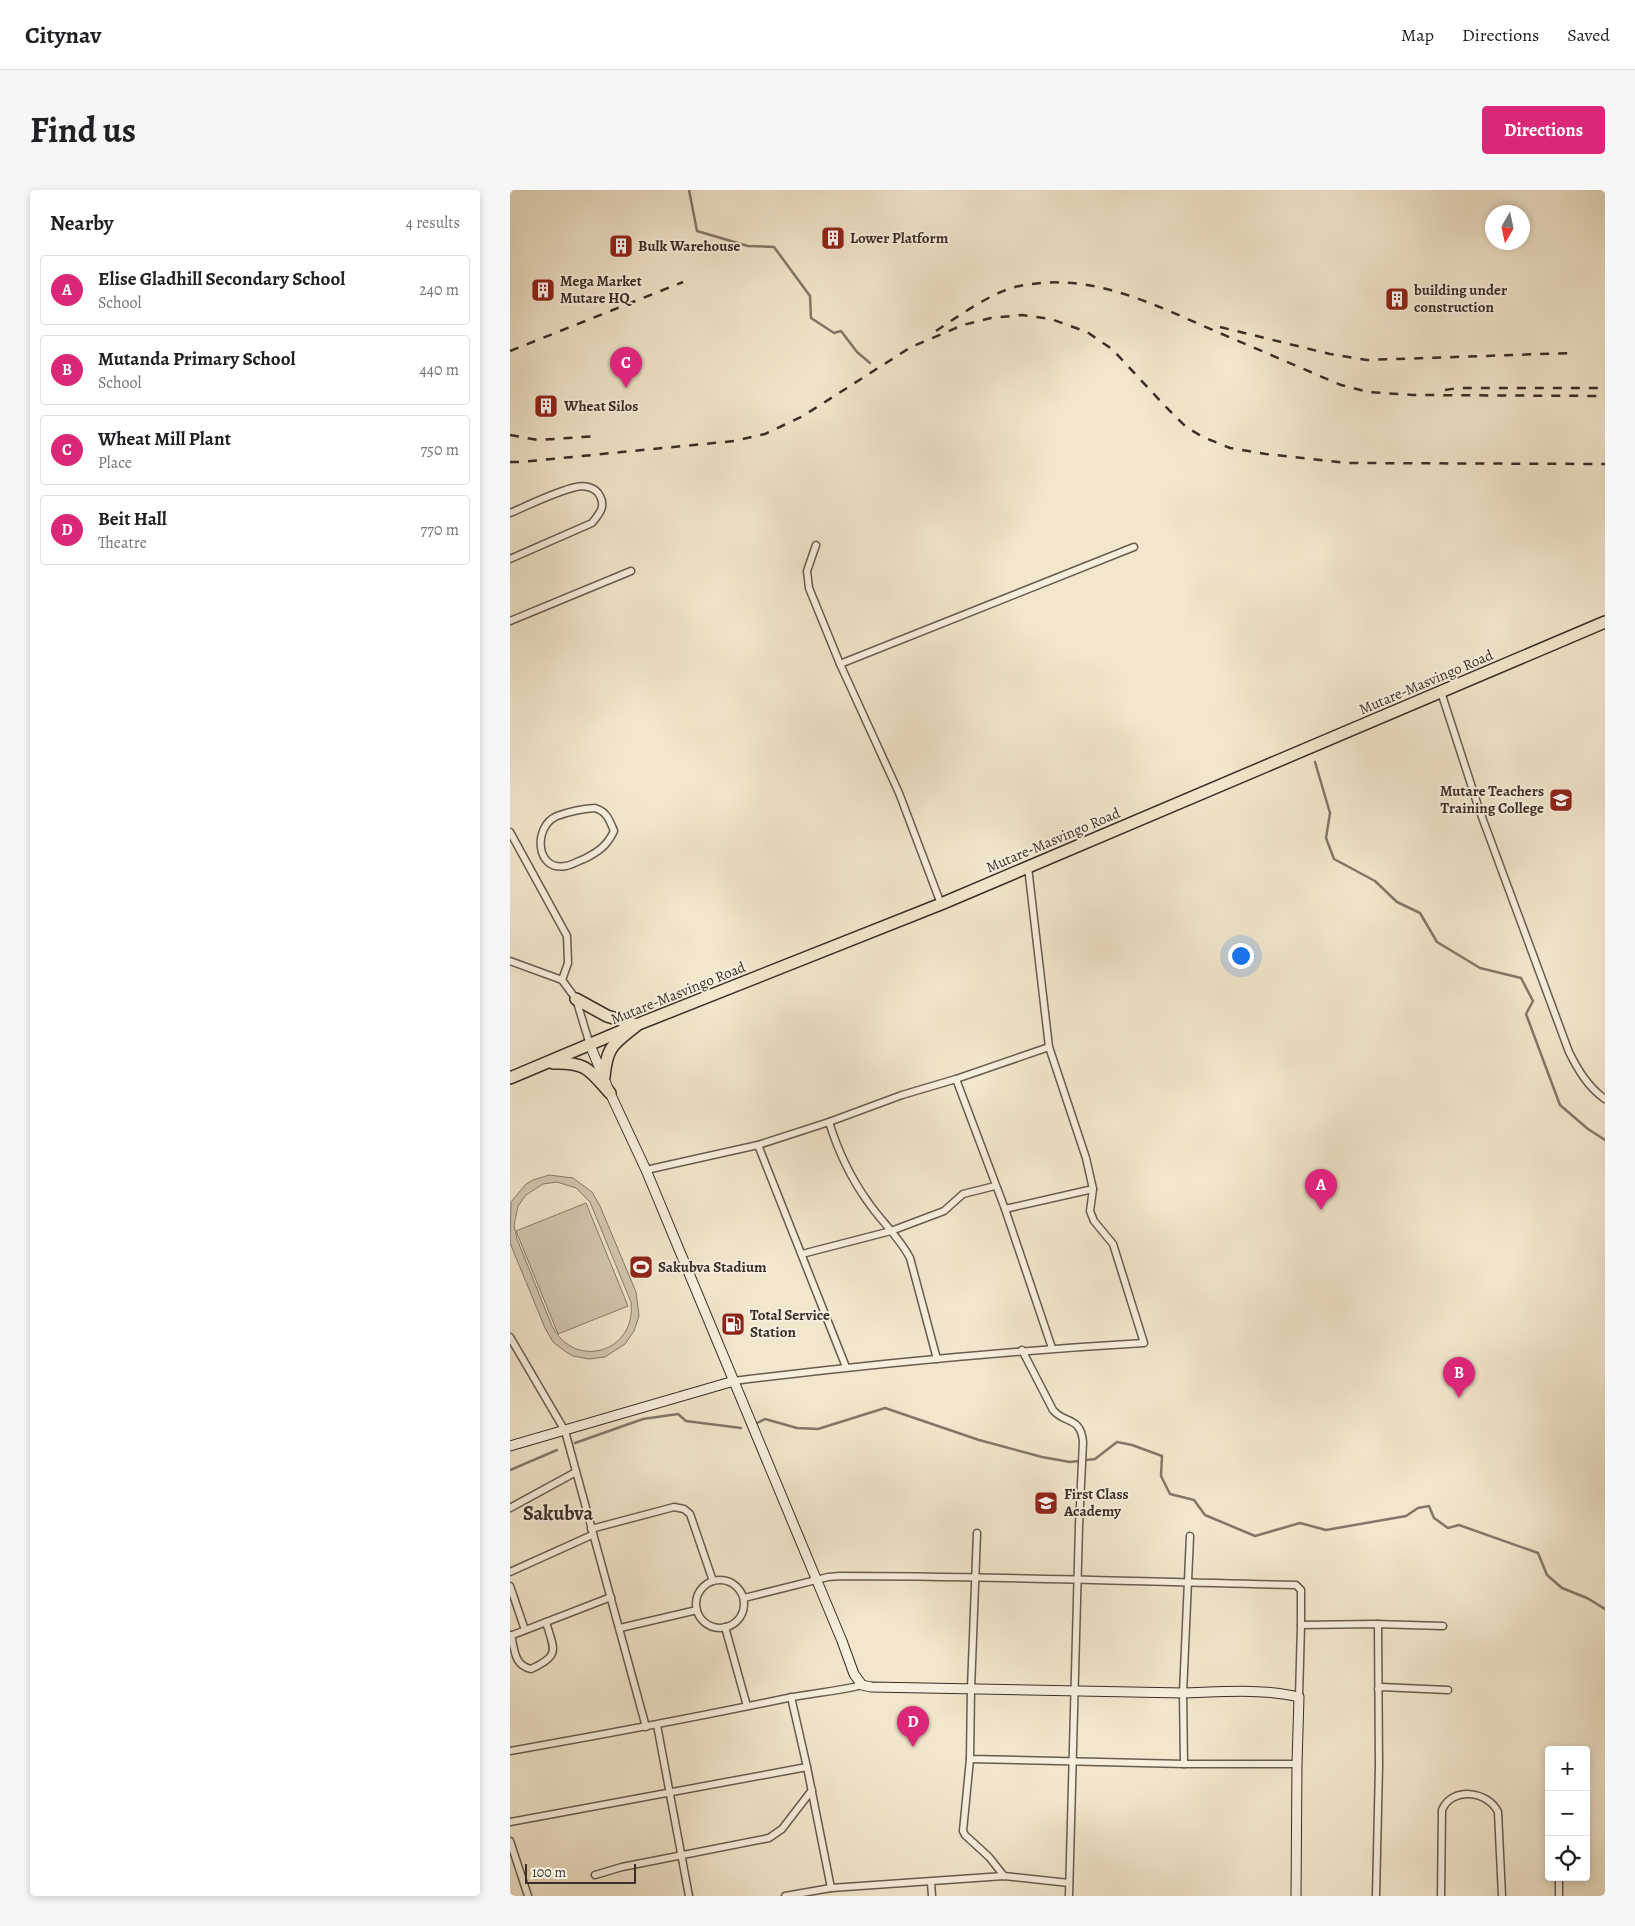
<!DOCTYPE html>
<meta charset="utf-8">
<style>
body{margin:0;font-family:Alegreya,serif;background:#f6f6f6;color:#202124}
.controls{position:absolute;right:15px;bottom:15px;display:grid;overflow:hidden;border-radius:5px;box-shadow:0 2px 8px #0003}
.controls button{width:45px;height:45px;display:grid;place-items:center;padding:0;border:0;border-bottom:1px solid #e0e0e0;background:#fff;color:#202124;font:25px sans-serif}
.compass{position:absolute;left:975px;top:15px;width:45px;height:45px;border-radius:50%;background:#fff;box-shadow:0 2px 8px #0003;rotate:189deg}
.scale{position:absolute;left:15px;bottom:12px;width:111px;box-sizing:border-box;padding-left:5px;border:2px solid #3a2e27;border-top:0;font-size:14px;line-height:18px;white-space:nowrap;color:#3a2e27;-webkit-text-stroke:4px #f7efde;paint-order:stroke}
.you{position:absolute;left:730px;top:765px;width:18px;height:18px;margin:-12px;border:4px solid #fff;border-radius:50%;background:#1a73e8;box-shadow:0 0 0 8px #1a73e833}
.badge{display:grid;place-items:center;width:32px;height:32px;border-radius:50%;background:#db2777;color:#fff;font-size:16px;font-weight:700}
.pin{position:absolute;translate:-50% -41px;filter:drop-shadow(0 1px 2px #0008)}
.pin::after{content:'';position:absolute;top:26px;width:18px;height:15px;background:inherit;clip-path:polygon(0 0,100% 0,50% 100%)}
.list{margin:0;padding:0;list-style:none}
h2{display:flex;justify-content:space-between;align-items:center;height:65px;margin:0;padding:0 20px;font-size:21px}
h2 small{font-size:16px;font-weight:400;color:#757577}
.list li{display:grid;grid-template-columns:32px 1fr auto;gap:15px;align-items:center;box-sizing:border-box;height:70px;margin:0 10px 10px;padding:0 10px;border:1px solid #e0e0e0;border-radius:5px}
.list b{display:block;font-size:19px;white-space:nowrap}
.list p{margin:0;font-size:16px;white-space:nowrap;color:#757577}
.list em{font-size:16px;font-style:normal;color:#757577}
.icon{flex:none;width:28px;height:28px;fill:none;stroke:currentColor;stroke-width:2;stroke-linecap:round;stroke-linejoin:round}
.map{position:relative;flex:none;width:1095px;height:1706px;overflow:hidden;border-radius:5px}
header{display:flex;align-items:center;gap:30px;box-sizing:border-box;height:70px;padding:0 25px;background:#fff;border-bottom:1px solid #e0e0e0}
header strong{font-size:24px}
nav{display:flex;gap:28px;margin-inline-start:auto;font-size:18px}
.intro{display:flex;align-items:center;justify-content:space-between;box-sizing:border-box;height:120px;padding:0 30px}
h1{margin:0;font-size:35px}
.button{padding:12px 22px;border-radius:5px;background:#db2777;color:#fff;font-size:18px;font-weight:700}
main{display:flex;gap:30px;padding:0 30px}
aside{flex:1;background:#fff;border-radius:5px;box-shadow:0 2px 8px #0003}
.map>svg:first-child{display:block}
.green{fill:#d3c7b0;stroke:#867a6c;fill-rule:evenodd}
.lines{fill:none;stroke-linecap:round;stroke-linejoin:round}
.stream{stroke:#837768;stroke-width:2.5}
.street-casing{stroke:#685c50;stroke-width:9}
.secondary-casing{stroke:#3a2e27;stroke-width:11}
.highway-casing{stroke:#3a2e27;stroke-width:14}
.street{stroke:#f7efde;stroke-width:6}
.secondary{stroke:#f7efde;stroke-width:9}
.highway{stroke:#f2e6cc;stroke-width:11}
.rail{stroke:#3a2e27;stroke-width:2.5;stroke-dasharray:9 9;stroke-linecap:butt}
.labels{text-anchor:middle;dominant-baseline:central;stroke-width:4;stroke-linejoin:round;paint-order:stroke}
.poi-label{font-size:15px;font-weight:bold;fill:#3a2e27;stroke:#f7efde;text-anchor:start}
.street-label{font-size:15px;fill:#3a2e27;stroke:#f7efde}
.district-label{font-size:20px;font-weight:bold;fill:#3a2e27;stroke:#f7efde}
</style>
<header>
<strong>Citynav</strong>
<nav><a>Map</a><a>Directions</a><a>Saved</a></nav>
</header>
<div class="intro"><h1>Find us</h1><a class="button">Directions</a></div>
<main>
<aside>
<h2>Nearby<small>4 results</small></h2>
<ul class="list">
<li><span class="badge">A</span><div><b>Elise Gladhill Secondary School</b><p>School</p></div><em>240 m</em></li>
<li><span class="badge">B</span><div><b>Mutanda Primary School</b><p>School</p></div><em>440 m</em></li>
<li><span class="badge">C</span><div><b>Wheat Mill Plant</b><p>Place</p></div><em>750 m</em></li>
<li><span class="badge">D</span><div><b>Beit Hall</b><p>Theatre</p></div><em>770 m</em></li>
</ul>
</aside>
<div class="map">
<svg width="1095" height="1706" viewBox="0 0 1095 1706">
<rect width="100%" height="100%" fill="#f2e6cc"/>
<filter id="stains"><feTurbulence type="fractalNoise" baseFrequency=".004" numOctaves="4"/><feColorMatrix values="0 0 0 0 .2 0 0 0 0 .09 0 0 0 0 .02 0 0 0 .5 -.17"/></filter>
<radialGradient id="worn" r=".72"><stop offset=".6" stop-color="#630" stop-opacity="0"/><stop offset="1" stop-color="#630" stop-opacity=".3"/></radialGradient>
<g class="green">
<path d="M39 985 63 988 82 1002 90 1016 126 1102 129 1126 124 1141 115 1154 95 1167 79 1169 63 1166 56 1162 43 1152 35 1138 0 1053 1 1012 16 994 23 990ZM47 992 66 998 80 1012 121 1112C127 1162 65 1181 42 1136L7 1049 4 1035 8 1016 16 1005 33 994Z"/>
<polygon points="76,1013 118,1116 48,1144 6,1041"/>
</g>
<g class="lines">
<g class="stream">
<polyline points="179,0 187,41 238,56 264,57 300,106 301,128 324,143 331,141 347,162 360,173"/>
<polyline points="805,572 820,623 816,648 824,669 865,691 887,712 910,723 927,752 970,778 1011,788 1023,811 1016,824 1050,915 1078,939 1095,950"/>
<polyline points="247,1233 255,1229 287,1238 308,1239 375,1218 469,1250 532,1267 560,1272 585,1269 607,1252 622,1255 652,1266 651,1286 660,1304 684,1310 695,1325 745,1346 790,1333 816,1340 896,1326 908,1318 919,1316 924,1328 938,1338 949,1335 1028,1363 1037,1385 1052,1398 1077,1408 1095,1419"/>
<polyline points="65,1253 133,1229 168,1224 176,1231 231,1238"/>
<polyline points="0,1280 47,1260"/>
</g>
<g class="street-casing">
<g id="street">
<path d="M0 323C19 315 47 301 66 297 74 295 86 297 90 306 96 317 89 324 82 333L0 369"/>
<polyline points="306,355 297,381 299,398 330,474 389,603 431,714"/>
<polyline points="0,431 121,381"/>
<polyline points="330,474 624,357"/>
<path d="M931 502 969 619 1059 862C1068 880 1078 897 1095 909"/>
<path d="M85 618C97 622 99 629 104 641 97 656 88 662 74 669 68 671 62 675 56 676 25 682 23 636 47 626 58 622 72 619 85 618Z"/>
<polyline points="0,642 57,746 58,773 52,790"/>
<polyline points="0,771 52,790 66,809 80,855"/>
<polyline points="446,889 495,1019 542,1158"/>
<path d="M319 932C328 961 340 987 358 1012 371 1031 389 1047 400 1068L427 1169"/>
<polyline points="248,955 336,1177"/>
<polyline points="136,980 248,955 319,932 392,905 446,889 539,857"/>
<polyline points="495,1019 583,999"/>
<polyline points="292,1064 381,1041 434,1021 453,1004 485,996"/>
<polyline points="0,1147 55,1241 136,1537"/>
<path d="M512 1160 543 1220C554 1234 571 1226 573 1252L569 1336 559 1706"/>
<path d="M224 1191C361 1174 497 1161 634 1153L603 1054 584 1031 580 1021 583 999 576 968 539 857 518 677"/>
<polyline points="0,1318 66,1282"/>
<polyline points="81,1339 164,1317 174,1319 180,1324 203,1391"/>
<polyline points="467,1343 461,1499 460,1569 674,1574 787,1574"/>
<polyline points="0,1382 82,1345"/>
<circle cx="210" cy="1414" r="24"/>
<polyline points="0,1396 15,1440"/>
<path d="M234 1408 318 1387 330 1386C482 1386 634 1392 786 1395L791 1400V1435"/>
<polyline points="215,1437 237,1516"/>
<polyline points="110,1438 187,1420"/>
<path d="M1 1445C5 1461 4 1475 21 1479 51 1465 44 1460 36 1432"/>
<polyline points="0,1446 101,1407"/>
<polyline points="868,1499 871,1497 938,1500"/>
<polyline points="281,1507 297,1577 321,1698"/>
<polyline points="789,1507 791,1435 865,1434 933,1436"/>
<polyline points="147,1535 179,1706"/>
<path d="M0 1561C91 1545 182 1528 273 1509 299 1503 326 1502 352 1495"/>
<polyline points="460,1569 453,1641 455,1645 479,1667 494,1686"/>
<polyline points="674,1574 673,1503 680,1346"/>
<polyline points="0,1632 297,1577"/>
<polyline points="0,1651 18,1706"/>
<polyline points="85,1685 112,1677 259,1648 272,1639 302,1600"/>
<polyline points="421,1692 422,1706"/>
<polyline points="275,1706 321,1698 494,1686 559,1693"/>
<polyline points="866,1706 869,1576 868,1434"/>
<path d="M931 1706 932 1620C942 1596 978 1601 988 1622L992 1706"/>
<polyline points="1049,1706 1049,1687"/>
</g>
</g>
<g class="secondary-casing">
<g id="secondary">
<path d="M80 855 100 903 136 980 332 1451 344 1484 352 1495 361 1497 673 1503C710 1502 752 1498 789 1507L787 1574 786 1706"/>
<polyline points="0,1256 224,1191"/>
</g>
</g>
<g class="highway-casing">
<g id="highway">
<path d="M66 809 97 826 127 835C104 854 97 855 94 887"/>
<path d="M43 873C76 872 79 879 100 903"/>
<polyline points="0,888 121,837 431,714 1095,432"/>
</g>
</g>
<use href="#street" class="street"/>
<use href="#secondary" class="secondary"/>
<use href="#highway" class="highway"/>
<g class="rail">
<polyline points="710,137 820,164 857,170 1061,163"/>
<path d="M426 141C447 127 481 103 505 97 578 80 640 113 705 141 747 159 789 177 831 195L858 202 903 205 1095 206"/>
<polyline points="0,161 173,92"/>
<polyline points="935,200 948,198 1095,198"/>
<polyline points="0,245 28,250 87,246"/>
<polyline points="0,272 11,272 224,251 255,244 293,226 401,157 453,135 481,128 512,125 541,129 577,142 602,159 655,216 676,237 693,247 720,258 756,264 838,273 1095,274"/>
</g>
</g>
<defs>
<g id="building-square" transform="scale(1.25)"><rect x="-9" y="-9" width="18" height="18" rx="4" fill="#8f2418" stroke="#f7efde"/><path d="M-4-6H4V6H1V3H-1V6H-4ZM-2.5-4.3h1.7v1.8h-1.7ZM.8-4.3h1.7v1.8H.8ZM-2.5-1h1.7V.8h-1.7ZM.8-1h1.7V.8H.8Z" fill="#fff"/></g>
<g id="university-square" transform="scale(1.25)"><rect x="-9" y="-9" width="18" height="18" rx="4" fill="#8f2418" stroke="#f7efde"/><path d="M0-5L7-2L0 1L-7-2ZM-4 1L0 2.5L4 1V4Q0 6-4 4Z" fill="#fff"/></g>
<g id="stadium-square" transform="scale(1.25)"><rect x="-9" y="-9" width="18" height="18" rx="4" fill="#8f2418" stroke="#f7efde"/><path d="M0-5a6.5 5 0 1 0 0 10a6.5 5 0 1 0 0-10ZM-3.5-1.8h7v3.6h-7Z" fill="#fff"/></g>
<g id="fuel-square" transform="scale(1.25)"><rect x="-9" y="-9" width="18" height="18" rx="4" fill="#8f2418" stroke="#f7efde"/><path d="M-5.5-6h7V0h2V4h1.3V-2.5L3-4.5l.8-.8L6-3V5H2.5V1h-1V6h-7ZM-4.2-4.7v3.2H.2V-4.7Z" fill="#fff"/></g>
<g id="school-square" transform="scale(1.25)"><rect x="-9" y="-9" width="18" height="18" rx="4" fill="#8f2418" stroke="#f7efde"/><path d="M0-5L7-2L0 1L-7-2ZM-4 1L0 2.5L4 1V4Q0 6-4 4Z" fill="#fff"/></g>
</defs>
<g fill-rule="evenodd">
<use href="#building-square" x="323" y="48"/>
<use href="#building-square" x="111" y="56"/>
<use href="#building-square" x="33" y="100"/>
<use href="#building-square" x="887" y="109"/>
<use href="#building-square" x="36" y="216"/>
<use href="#university-square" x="1051" y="610"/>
<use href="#stadium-square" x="131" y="1077"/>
<use href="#fuel-square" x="223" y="1134"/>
<use href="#school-square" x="536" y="1313"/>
</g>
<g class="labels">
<g class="poi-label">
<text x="340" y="48">Lower Platform</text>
<text x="128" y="56">Bulk Warehouse</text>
<text x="50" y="91">Mega Market<tspan x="50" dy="17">Mutare HQ</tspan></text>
<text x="904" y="100">building under<tspan x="904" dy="17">construction</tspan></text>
<text x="54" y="216">Wheat Silos</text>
<text x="1034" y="601" text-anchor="end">Mutare Teachers<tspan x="1034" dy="17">Training College</tspan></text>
<text x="148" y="1077">Sakubva Stadium</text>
<text x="240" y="1125">Total Service<tspan x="240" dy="17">Station</tspan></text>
<text x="554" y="1304">First Class<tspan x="554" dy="17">Academy</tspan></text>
</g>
<g class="street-label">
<text transform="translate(916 492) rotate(-23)">Mutare-Masvingo Road</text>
<text transform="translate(543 650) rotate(-23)">Mutare-Masvingo Road</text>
<text transform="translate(168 803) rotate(-22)">Mutare-Masvingo Road</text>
</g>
<g class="district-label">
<text x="48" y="1323">Sakubva</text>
</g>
</g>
<rect width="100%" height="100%" filter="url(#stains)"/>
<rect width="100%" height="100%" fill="url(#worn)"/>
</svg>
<div class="controls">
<button>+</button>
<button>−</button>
<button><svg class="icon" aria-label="locate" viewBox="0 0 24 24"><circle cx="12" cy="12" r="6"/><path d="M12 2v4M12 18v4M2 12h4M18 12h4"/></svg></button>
</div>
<svg class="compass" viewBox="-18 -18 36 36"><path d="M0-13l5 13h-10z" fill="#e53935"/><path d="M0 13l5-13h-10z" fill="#757577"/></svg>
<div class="scale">100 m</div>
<div class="you"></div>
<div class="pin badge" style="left:811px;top:1020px">A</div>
<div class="pin badge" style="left:949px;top:1208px">B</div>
<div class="pin badge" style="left:116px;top:198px">C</div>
<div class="pin badge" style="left:403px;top:1557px">D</div>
</div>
</main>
